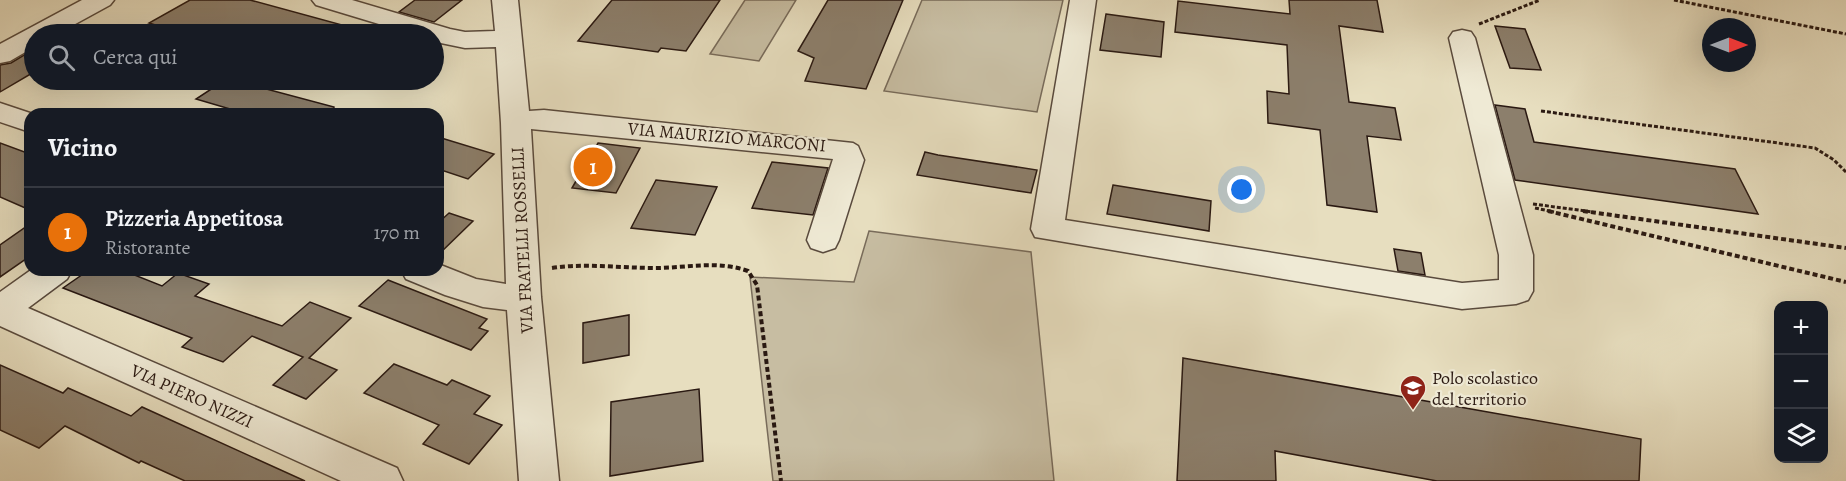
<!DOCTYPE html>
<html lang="it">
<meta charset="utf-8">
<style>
body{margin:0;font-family:Alegreya,serif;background:#242831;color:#f1f3f6}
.controls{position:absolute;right:18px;bottom:18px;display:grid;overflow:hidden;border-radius:12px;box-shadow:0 6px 24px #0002}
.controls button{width:54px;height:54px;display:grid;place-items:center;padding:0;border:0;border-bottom:2px solid #363941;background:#171b24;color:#f1f3f6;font:30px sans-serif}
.compass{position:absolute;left:1702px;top:18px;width:54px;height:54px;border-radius:50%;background:#171b24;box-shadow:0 6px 24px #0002;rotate:90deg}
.you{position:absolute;left:1242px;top:190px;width:21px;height:21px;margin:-15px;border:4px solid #fff;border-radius:50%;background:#1a73e8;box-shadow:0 0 0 9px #1a73e833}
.badge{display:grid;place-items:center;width:39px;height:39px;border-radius:50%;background:#db2777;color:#fff;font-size:20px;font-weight:700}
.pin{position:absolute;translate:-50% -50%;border:3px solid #fff;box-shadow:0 2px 6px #0006}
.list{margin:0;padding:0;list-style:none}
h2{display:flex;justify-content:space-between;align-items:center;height:78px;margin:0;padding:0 24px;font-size:26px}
h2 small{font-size:20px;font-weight:400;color:#9ea1a6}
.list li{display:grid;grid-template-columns:39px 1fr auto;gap:18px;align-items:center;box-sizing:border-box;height:90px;padding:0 24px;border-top:2px solid #363941}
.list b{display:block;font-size:22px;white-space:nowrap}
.list p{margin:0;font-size:20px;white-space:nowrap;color:#9ea1a6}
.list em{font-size:20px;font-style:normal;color:#9ea1a6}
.icon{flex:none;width:33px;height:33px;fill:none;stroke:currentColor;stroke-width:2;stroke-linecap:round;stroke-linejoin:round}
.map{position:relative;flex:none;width:1846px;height:481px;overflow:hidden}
.search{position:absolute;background:#171b24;box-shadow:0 6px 24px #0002;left:24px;top:24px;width:420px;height:66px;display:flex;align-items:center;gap:15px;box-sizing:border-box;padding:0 21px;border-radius:33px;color:#9ea1a6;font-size:22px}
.panel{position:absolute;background:#171b24;box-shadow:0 6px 24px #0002;left:24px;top:108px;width:420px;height:168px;border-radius:18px}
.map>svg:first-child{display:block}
.green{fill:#c7bda2;stroke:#786b5a;stroke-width:1.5}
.building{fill:#8c7f6c;stroke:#2a1912;stroke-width:1.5}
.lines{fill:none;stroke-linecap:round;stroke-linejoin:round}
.minor-casing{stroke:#594a3d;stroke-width:3}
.path-far1{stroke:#2a1912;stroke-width:3;stroke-dasharray:4 2;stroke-linecap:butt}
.path{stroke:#2a1912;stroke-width:4;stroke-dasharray:5 3;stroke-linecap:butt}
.minor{fill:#efead5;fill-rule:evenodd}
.labels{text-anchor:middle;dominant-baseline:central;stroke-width:4.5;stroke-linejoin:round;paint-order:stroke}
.street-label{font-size:18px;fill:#2a1912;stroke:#efead5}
.poi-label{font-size:18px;fill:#2a1912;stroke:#efead5;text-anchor:start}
</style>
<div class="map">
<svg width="1846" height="481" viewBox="0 0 1846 481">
<rect width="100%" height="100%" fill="#e7debf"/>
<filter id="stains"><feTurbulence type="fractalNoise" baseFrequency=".00333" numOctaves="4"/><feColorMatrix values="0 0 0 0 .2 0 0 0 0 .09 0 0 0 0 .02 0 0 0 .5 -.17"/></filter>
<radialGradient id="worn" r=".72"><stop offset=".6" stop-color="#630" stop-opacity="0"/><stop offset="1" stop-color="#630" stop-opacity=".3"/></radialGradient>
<g class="green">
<polygon points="745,0 796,0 759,61 710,54"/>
<polygon points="922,0 1063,0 1037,112 884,91"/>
<polygon points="869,231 1031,252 1054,481 773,481 750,277 854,282"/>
</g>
<g class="building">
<polygon points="190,0 250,0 353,28 352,34 184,34 149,23"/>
<polygon points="415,0 462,0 434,22 399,12"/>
<polygon points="612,0 720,0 686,51 661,48 658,52 578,41"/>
<polygon points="828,0 903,0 866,89 805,81 814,58 798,51"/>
<polygon points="1289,0 1377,0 1383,32 1339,26 1349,102 1395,108 1401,140 1367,136 1377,212 1327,205 1320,130 1268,123 1267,91 1289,94 1287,45 1175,32 1178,1 1290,14"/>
<polygon points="1106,14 1164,22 1161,57 1100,50"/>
<polygon points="1495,26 1525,29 1541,70 1510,68"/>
<polygon points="34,49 34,72 0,92 0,65 11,63"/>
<polygon points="225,80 264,80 255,86 334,107 333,114 247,114 196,99"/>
<polygon points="1495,105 1525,109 1534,142 1735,169 1758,214 1515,180"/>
<polygon points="438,137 494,154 468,179 438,169"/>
<polygon points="0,143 30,154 30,210 0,197"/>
<polygon points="598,143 640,148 616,193 572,188"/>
<polygon points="925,152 938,155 1037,170 1031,193 917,175"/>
<polygon points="772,162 828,168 813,215 752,208"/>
<polygon points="656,180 717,187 695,235 631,228"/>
<polygon points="1113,185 1211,201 1209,231 1107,214"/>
<polygon points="449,213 473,221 438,255 438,223"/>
<polygon points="30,224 30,256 0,277 0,245"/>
<polygon points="1394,249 1421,253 1425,275 1398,271"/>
<polygon points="89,270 122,270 162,286 178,273 209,284 195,296 282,326 310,302 351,318 309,358 337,370 306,399 273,385 303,357 252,336 223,362 182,347 192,338 63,288"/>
<polygon points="388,280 487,319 479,328 488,331 471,350 359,306"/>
<polygon points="629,315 629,355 583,363 583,323"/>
<polygon points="1183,358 1641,439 1639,481 1437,481 1275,451 1276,481 1177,481"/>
<polygon points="394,364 447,385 452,380 490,396 474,414 502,425 469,464 423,444 439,425 364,393"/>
<polygon points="0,365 63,393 68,388 131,416 142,407 305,481 185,481 141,461 139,463 65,426 39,448 0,430"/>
<polygon points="699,389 703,461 610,476 611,402"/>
</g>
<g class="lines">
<g class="minor-casing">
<g id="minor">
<polygon points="82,0 114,0 110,5 57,34 34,34 34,47 10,61 0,63 0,44"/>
<polygon points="312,0 352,0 450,29 465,32 495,31 492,0 518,0 529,111 544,110 853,143 858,146 864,160 839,240 835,248 823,252 811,248 807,240 833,159 531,129 541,297 559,481 519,481 507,310 483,307 445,295 406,279 401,270 438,270 438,264 476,279 506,284 501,123 496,47 465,48 436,42 434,41 434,34 412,34 316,5"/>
<polygon points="1070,0 1096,0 1065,220 1462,283 1499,280 1499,255 1449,38 1453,32 1462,30 1471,32 1475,38 1533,255 1533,291 1528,300 1516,304 1462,309 1035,237 1031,229"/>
<polygon points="0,103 33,114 30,114 30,132 0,122"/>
<polygon points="31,270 72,270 67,279 28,308 397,468 403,481 341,481 0,326 0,292"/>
</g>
</g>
<g class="path-far1">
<polyline points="1674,0 1846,34"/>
<polyline points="1479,24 1540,0"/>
<polyline points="1541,111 1815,148 1834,160 1846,172"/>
<polyline points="1533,204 1593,212"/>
<polyline points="1535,208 1554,212"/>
</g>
<g class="path">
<polyline points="1548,211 1846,282"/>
<polyline points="1583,211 1846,248"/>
<path d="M552 268C587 263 620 268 655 268 687 268 717 260 748 271L757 285 781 481"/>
</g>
<use href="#minor" class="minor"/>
</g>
<defs>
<g id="school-pin" transform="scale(1.35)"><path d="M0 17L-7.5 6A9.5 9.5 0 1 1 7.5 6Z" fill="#8f2418" stroke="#efead5"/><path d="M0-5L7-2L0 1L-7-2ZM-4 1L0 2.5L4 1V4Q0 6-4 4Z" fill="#fff"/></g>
</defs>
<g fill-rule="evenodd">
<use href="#school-pin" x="1413" y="388"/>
</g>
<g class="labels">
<g class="street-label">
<text transform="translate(727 137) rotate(5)">VIA MAURIZIO MARCONI</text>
<text transform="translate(522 240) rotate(-93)">VIA FRATELLI ROSSELLI</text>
<text transform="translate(192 396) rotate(24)">VIA PIERO NIZZI</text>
</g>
<g class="poi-label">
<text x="1432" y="378">Polo scolastico<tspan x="1432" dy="21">del territorio</tspan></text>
</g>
</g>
<rect width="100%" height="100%" filter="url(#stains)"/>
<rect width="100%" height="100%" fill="url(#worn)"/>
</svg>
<div class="controls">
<button>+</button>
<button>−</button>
<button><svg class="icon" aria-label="layers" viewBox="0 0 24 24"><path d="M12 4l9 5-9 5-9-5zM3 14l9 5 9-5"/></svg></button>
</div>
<svg class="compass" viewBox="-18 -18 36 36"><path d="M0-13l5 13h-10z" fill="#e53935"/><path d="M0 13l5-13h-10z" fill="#9ea1a6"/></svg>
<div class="you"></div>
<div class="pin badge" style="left:593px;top:167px;background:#e8710a">1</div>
<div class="search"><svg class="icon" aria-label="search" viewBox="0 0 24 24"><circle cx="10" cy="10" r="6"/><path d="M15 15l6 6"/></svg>Cerca qui</div>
<section class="panel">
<h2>Vicino<small></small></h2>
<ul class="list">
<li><span class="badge" style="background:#e8710a">1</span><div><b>Pizzeria Appetitosa</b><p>Ristorante</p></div><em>170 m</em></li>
</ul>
</section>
</div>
